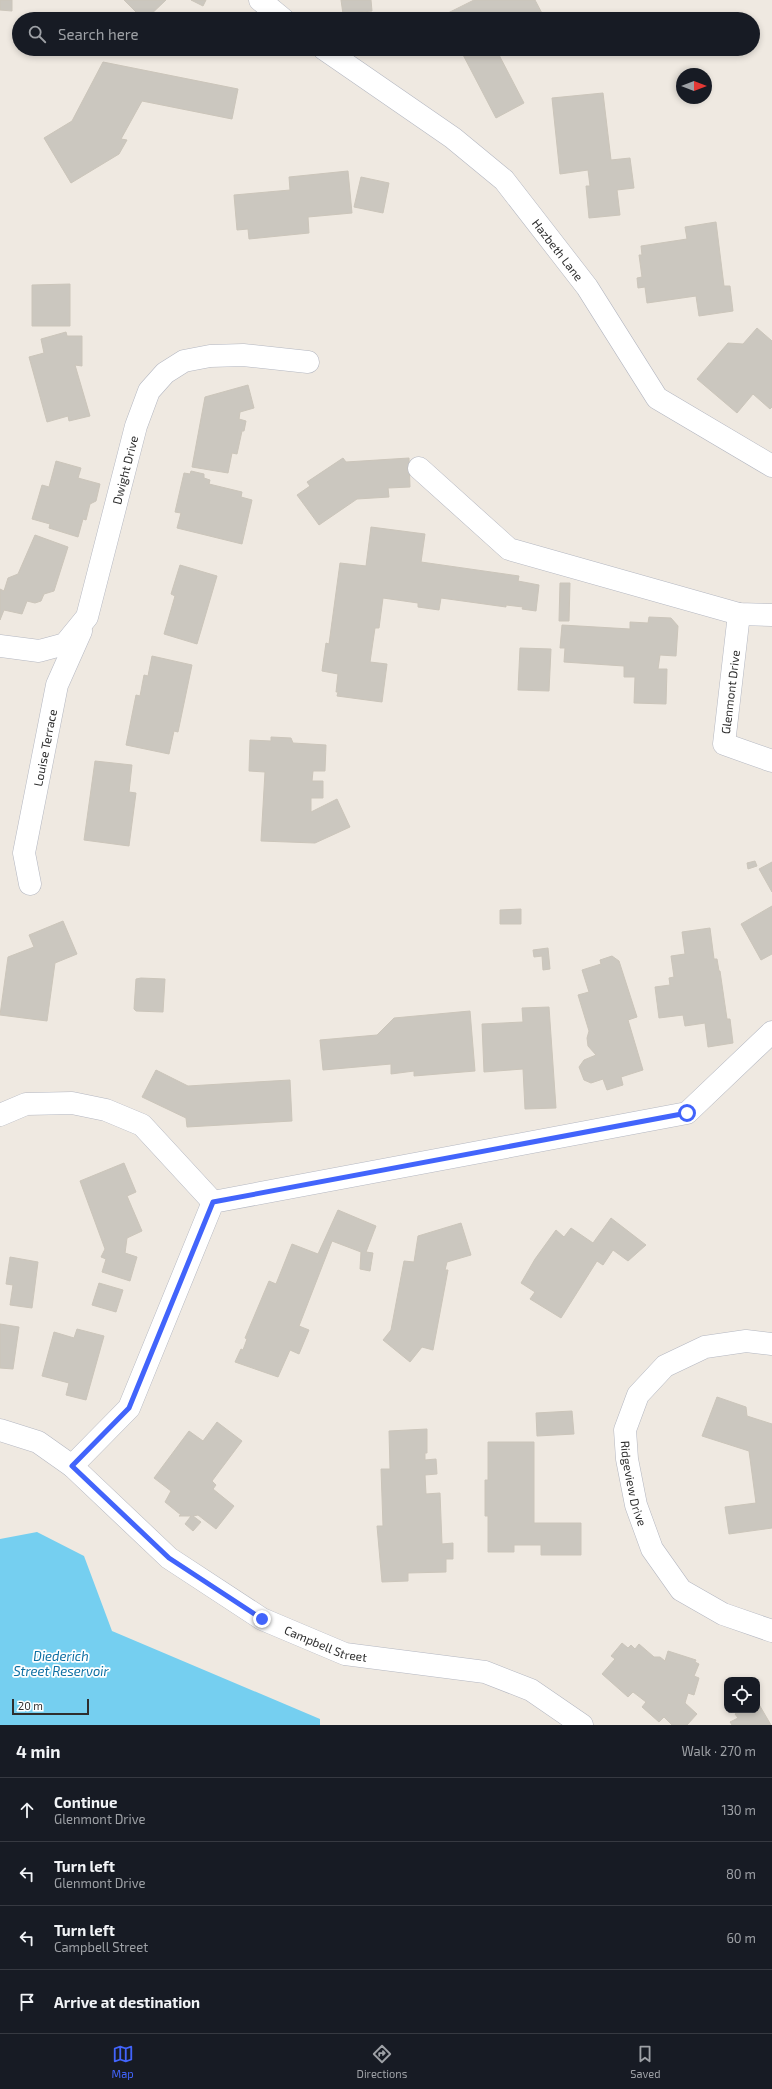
<!DOCTYPE html>
<meta charset="utf-8">
<style>
body{margin:0;font-family:"Exo 2",sans-serif;background:#242831;color:#f1f3f6}
.controls{position:absolute;right:12px;bottom:12px;display:grid;overflow:hidden;border-radius:8px;box-shadow:0 2px 6px #0003}
.controls button{width:36px;height:36px;display:grid;place-items:center;padding:0;border:0;border-bottom:1px solid #363941;background:#171b24;color:#f1f3f6;font:20px sans-serif}
.compass{position:absolute;left:676px;top:68px;width:36px;height:36px;border-radius:50%;background:#171b24;box-shadow:0 2px 6px #0003;rotate:90deg}
.scale{position:absolute;left:12px;bottom:10px;width:77px;box-sizing:border-box;padding-left:4px;border:2px solid #2e2e2e;border-top:0;font-size:11px;line-height:14px;white-space:nowrap;color:#2e2e2e;-webkit-text-stroke:3px #fff;paint-order:stroke}
.stop{position:absolute;width:12px;height:12px;margin:-9px;border:3px solid #4264fb;border-radius:50%;background:#fff}
.stop.end{background:#4264fb;border-color:#fff;box-shadow:0 1px 4px #0008}
.list{margin:0;padding:0;list-style:none}
h2{display:flex;justify-content:space-between;align-items:center;height:52px;margin:0;padding:0 16px;font-size:17px}
h2 small{font-size:13px;font-weight:400;color:#9ea1a6}
.list li{display:grid;grid-template-columns:26px 1fr auto;gap:12px;align-items:center;box-sizing:border-box;height:64px;padding:0 16px;border-top:1px solid #363941}
.list b{display:block;font-size:15px;white-space:nowrap}
.list p{margin:0;font-size:13px;white-space:nowrap;color:#9ea1a6}
.list em{font-size:13px;font-style:normal;color:#9ea1a6}
.icon{flex:none;width:22px;height:22px;fill:none;stroke:currentColor;stroke-width:2;stroke-linecap:round;stroke-linejoin:round}
.map{position:relative;flex:none;width:772px;height:1725px;overflow:hidden}
.search{position:absolute;background:#171b24;box-shadow:0 2px 6px #0003;left:12px;right:12px;top:12px;height:44px;display:flex;align-items:center;gap:10px;box-sizing:border-box;padding:0 14px;border-radius:22px;color:#9ea1a6;font-size:15px}
.sheet{height:308px;background:#171b24}
nav{display:flex;justify-content:space-around;align-items:center;box-sizing:border-box;height:56px;border-top:1px solid #363941;background:#171b24;font-size:11px;color:#9ea1a6}
nav a{display:grid;justify-items:center;gap:2px}
nav .on{color:#4264fb}
.map>svg:first-child{display:block}
.water{fill:#75cff0}
.building{fill:#cbc7bf;stroke:#cbc5ba}
.lines{fill:none;stroke-linecap:round;stroke-linejoin:round}
.minor-casing{stroke:#b4b7c1;stroke-width:23}
.minor{stroke:#fff;stroke-width:22}
.route{stroke:#4264fb;stroke-width:5}
.labels{text-anchor:middle;dominant-baseline:central;stroke-width:3.5;stroke-linejoin:round;paint-order:stroke}
.street-label{font-size:12px;fill:#2e2e2e;stroke:#fff}
.water-label{font-size:13px;font-style:italic;fill:#0d6fa3;stroke:#fff}
</style>
<div class="map">
<svg width="772" height="1725" viewBox="0 0 772 1725">
<rect width="100%" height="100%" fill="#efe9e1"/>
<polygon class="water" points="37,1532 84,1556 112,1631 320,1719 320,1725 0,1725 0,1539"/>
<g class="building">
<polygon points="0,0 12,0 12,11 0,10"/>
<polygon points="124,0 166,0 146,19 143,19"/>
<polygon points="191,0 206,0 203,6"/>
<polygon points="341,0 371,0 372,11 343,14"/>
<polygon points="474,0 535,0 545,19 444,19 442,16"/>
<polygon points="460,49 504,49 498,53 524,103 496,118"/>
<polygon points="103,62 238,89 232,119 142,101 121,139 127,140 119,154 71,183 44,138 72,121"/>
<polygon points="603,93 611,160 630,158 634,188 617,190 620,215 589,218 586,186 590,186 588,170 560,174 552,98"/>
<polygon points="348,171 352,213 308,217 309,233 249,239 248,229 237,230 234,195 290,190 289,177"/>
<polygon points="361,177 389,183 383,213 354,207"/>
<polygon points="716,222 724,286 730,286 733,311 699,316 696,296 647,303 645,287 638,288 637,278 642,277 639,255 642,255 641,246 687,239 685,227"/>
<polygon points="70,284 70,326 32,326 32,285"/>
<polygon points="757,328 772,341 772,407 770,409 753,394 737,413 697,379 728,343 743,344"/>
<polygon points="66,332 67,336 82,336 82,366 75,365 90,416 69,421 68,416 47,422 29,357 44,353 41,339"/>
<polygon points="248,385 254,408 240,412 239,419 246,421 244,431 242,431 237,454 232,453 228,473 192,467 205,397"/>
<polygon points="343,458 346,462 409,458 410,487 388,488 389,497 357,499 319,525 297,495 310,486 307,482"/>
<polygon points="56,461 81,468 78,478 100,484 96,501 90,504 86,520 83,519 78,537 49,528 50,524 32,519 42,485 49,487"/>
<polygon points="191,471 204,474 204,478 210,480 209,484 242,492 241,497 252,500 242,544 177,528 181,513 175,512 184,473 190,474"/>
<polygon points="371,527 425,534 421,562 519,576 518,581 539,585 536,611 522,609 523,607 506,605 506,607 441,598 439,610 418,607 418,603 383,598 379,628 375,628 370,662 387,664 382,702 337,696 338,692 336,692 338,674 322,671 326,643 329,644 340,563 366,566"/>
<polygon points="35,535 68,547 54,591 44,594 41,601 35,603 27,601 22,614 4,610 0,620 0,589 4,591 8,578 18,574"/>
<polygon points="180,565 217,576 197,644 164,634 175,596 171,594"/>
<polygon points="560,583 570,583 569,621 559,621"/>
<polygon points="649,617 671,618 678,626 676,656 660,655 658,669 667,669 666,704 634,703 635,677 624,677 624,666 564,662 565,648 560,648 562,625 630,629 630,622 648,623"/>
<polygon points="520,648 551,649 549,691 518,690"/>
<polygon points="152,656 192,665 178,732 174,731 169,754 126,745 136,695 140,696 144,675 148,676"/>
<polygon points="271,737 291,738 293,743 326,745 325,771 313,771 312,781 323,781 323,798 311,798 311,812 337,799 350,827 315,843 261,841 265,772 249,771 250,740 271,741"/>
<polygon points="95,761 132,765 129,792 136,793 129,846 84,840"/>
<polygon points="755,861 757,866 748,869 747,863"/>
<polygon points="772,862 772,892 759,869"/>
<polygon points="772,906 772,954 761,960 741,924"/>
<polygon points="521,909 521,924 500,924 500,910"/>
<polygon points="63,921 77,954 55,963 47,1021 0,1015 8,957 34,947 29,935"/>
<polygon points="710,928 714,959 717,959 719,971 720,971 727,1019 730,1019 733,1043 708,1047 705,1023 685,1026 683,1015 659,1018 655,987 670,985 669,978 674,977 671,956 685,954 682,932"/>
<polygon points="548,948 550,969 543,970 542,956 534,957 533,950"/>
<polygon points="612,956 619,961 637,1017 628,1020 643,1070 621,1077 623,1085 607,1090 603,1079 591,1083 584,1080 579,1067 584,1060 596,1055 588,1046 587,1038 589,1031 578,995 589,992 582,970 601,964 600,960"/>
<polygon points="141,978 165,979 163,1012 136,1011 134,1009 136,979"/>
<polygon points="549,1007 556,1108 525,1109 523,1069 484,1072 482,1024 523,1022 522,1008"/>
<polygon points="470,1011 475,1071 414,1076 414,1071 391,1074 391,1064 323,1070 320,1040 377,1035 394,1018"/>
<polygon points="156,1070 188,1086 290,1080 292,1121 187,1127 186,1118 142,1097"/>
<polygon points="124,1163 136,1192 127,1196 142,1231 127,1238 125,1253 137,1257 130,1281 102,1272 106,1259 101,1257 105,1249 80,1181"/>
<polygon points="338,1210 376,1226 366,1252 373,1253 370,1271 360,1269 361,1252 332,1241 299,1326 309,1330 299,1354 290,1350 278,1377 235,1362 241,1349 243,1350 247,1339 245,1338 269,1281 276,1284 292,1244 318,1254"/>
<polygon points="611,1218 646,1245 628,1261 613,1250 603,1265 597,1261 561,1318 530,1299 535,1292 521,1283 535,1259 556,1230 564,1237 571,1228 593,1243"/>
<polygon points="461,1223 471,1255 447,1262 445,1270 448,1270 433,1350 422,1347 410,1362 383,1340 391,1330 404,1261 414,1262 418,1236"/>
<polygon points="10,1257 38,1262 32,1308 10,1305 13,1285 6,1284"/>
<polygon points="99,1283 123,1290 116,1312 92,1305"/>
<polygon points="0,1324 19,1327 13,1369 0,1368"/>
<polygon points="77,1329 104,1336 86,1400 66,1395 69,1383 42,1376 54,1332 74,1338"/>
<polygon points="717,1397 746,1407 747,1416 772,1424 772,1528 729,1534 725,1507 756,1503 749,1451 702,1436"/>
<polygon points="572,1411 574,1434 537,1436 536,1413"/>
<polygon points="217,1422 242,1441 212,1481 216,1485 213,1489 234,1506 216,1529 198,1515 193,1516 201,1522 193,1531 185,1524 191,1516 179,1516 181,1515 165,1502 171,1491 154,1478 189,1431 203,1441"/>
<polygon points="427,1429 427,1453 425,1453 425,1460 436,1459 437,1474 425,1475 426,1494 440,1493 442,1544 453,1543 453,1559 446,1559 446,1572 408,1573 408,1581 382,1582 377,1526 383,1526 381,1469 390,1469 389,1431"/>
<polygon points="488,1442 534,1442 534,1523 581,1523 581,1555 541,1555 541,1545 514,1545 514,1552 488,1552 488,1516 485,1516 485,1480 488,1480"/>
<polygon points="622,1643 628,1648 631,1645 635,1649 639,1644 654,1657 660,1657 665,1661 668,1651 696,1660 695,1662 699,1664 694,1676 699,1678 694,1695 688,1693 685,1703 697,1714 687,1725 672,1725 664,1717 659,1722 642,1707 646,1702 633,1692 628,1697 602,1674 615,1659 611,1656"/>
<polygon points="757,1701 771,1725 732,1725 730,1722 738,1718 735,1714 741,1710 757,1710"/>
</g>
<g class="lines">
<g class="minor-casing">
<g id="minor">
<polyline points="260,0 283,19"/>
<path id="s1" d="M324 49 453 138 504 180 587 287 657 398 772 466"/>
<polyline points="419,468 509,549 739,614 772,615"/>
<polyline points="739,614 724,744 772,761"/>
<path id="s2" d="M0 646 39 651 65 644 87 617 136 426 149 391 165 373 184 361 210 356 243 355 308 362"/>
<path id="s3" d="M30 884 24 853 57 685 81 631"/>
<polyline points="0,1115 26,1104 72,1103 106,1110 142,1125 213,1202"/>
<path id="s4" d="M772 1344 746 1341 705 1347 665 1366 638 1395 625 1430 627 1459 636 1505 652 1549 681 1590 723 1614 772 1631"/>
<path id="s5" d="M0 1430 38 1442 72 1466 169 1558 262 1619 345 1654 485 1672 531 1690 582 1725"/>
<polyline points="72,1466 129,1408 213,1202 687,1113 772,1032"/>
</g>
</g>
<use href="#minor" class="minor"/>
</g>
<g class="lines">
<polyline class="route" points="262,1619 169,1558 72,1466 129,1408 213,1202 687,1113"/>
</g>
<g class="labels">
<g class="street-label">
<text stroke="none"><textPath href="#s1" startOffset="311">Hazbeth Lane</textPath></text>
<text stroke="none"><textPath href="#s2" startOffset="253">Dwight Drive</textPath></text>
<text transform="translate(730 692) rotate(-83)">Glenmont Drive</text>
<text stroke="none"><textPath href="#s3" startOffset="139">Louise Terrace</textPath></text>
<text stroke="none"><textPath href="#s4" startOffset="243">Ridgeview Drive</textPath></text>
<text stroke="none"><textPath href="#s5" startOffset="395">Campbell Street</textPath></text>
</g>
<g class="water-label">
<text x="61" y="1656">Diederich<tspan x="61" dy="15">Street Reservoir</tspan></text>
</g>
</g>
</svg>
<div class="controls">
<button><svg class="icon" aria-label="locate" viewBox="0 0 24 24"><circle cx="12" cy="12" r="6"/><path d="M12 2v4M12 18v4M2 12h4M18 12h4"/></svg></button>
</div>
<svg class="compass" viewBox="-18 -18 36 36"><path d="M0-13l5 13h-10z" fill="#e53935"/><path d="M0 13l5-13h-10z" fill="#9ea1a6"/></svg>
<div class="scale">20 m</div>
<div class="stop" style="left:687px;top:1113px"></div>
<div class="stop end" style="left:262px;top:1619px"></div>
<div class="search"><svg class="icon" aria-label="search" viewBox="0 0 24 24"><circle cx="10" cy="10" r="6"/><path d="M15 15l6 6"/></svg>Search here</div>
</div>
<section class="sheet">
<h2>4 min<small>Walk · 270 m</small></h2>
<ul class="list">
<li><svg class="icon" aria-label="ahead" viewBox="0 0 24 24"><path d="M12 20V5M6 11l6-6 6 6"/></svg><div><b>Continue</b><p>Glenmont Drive</p></div><em>130 m</em></li>
<li><svg class="icon" aria-label="left" viewBox="0 0 24 24"><path d="M17 20v-9H6M10 6l-5 5 5 5"/></svg><div><b>Turn left</b><p>Glenmont Drive</p></div><em>80 m</em></li>
<li><svg class="icon" aria-label="left" viewBox="0 0 24 24"><path d="M17 20v-9H6M10 6l-5 5 5 5"/></svg><div><b>Turn left</b><p>Campbell Street</p></div><em>60 m</em></li>
<li><svg class="icon" aria-label="arrive" viewBox="0 0 24 24"><path d="M6 21V4h12l-3 4 3 4H6"/></svg><div><b>Arrive at destination</b></div></li>
</ul>
</section>
<nav>
<a class="on"><svg class="icon" aria-label="map" viewBox="0 0 24 24"><path d="M3 6l6-2 6 2 6-2v14l-6 2-6-2-6 2zM9 4v14M15 6v14"/></svg>Map</a>
<a><svg class="icon" aria-label="directions" viewBox="0 0 24 24"><path d="M12 3l9 9-9 9-9-9zM9 14v-3h6M13 9l2 2-2 2"/></svg>Directions</a>
<a><svg class="icon" aria-label="saved" viewBox="0 0 24 24"><path d="M7 4h10v16l-5-4-5 4z"/></svg>Saved</a>
</nav>
